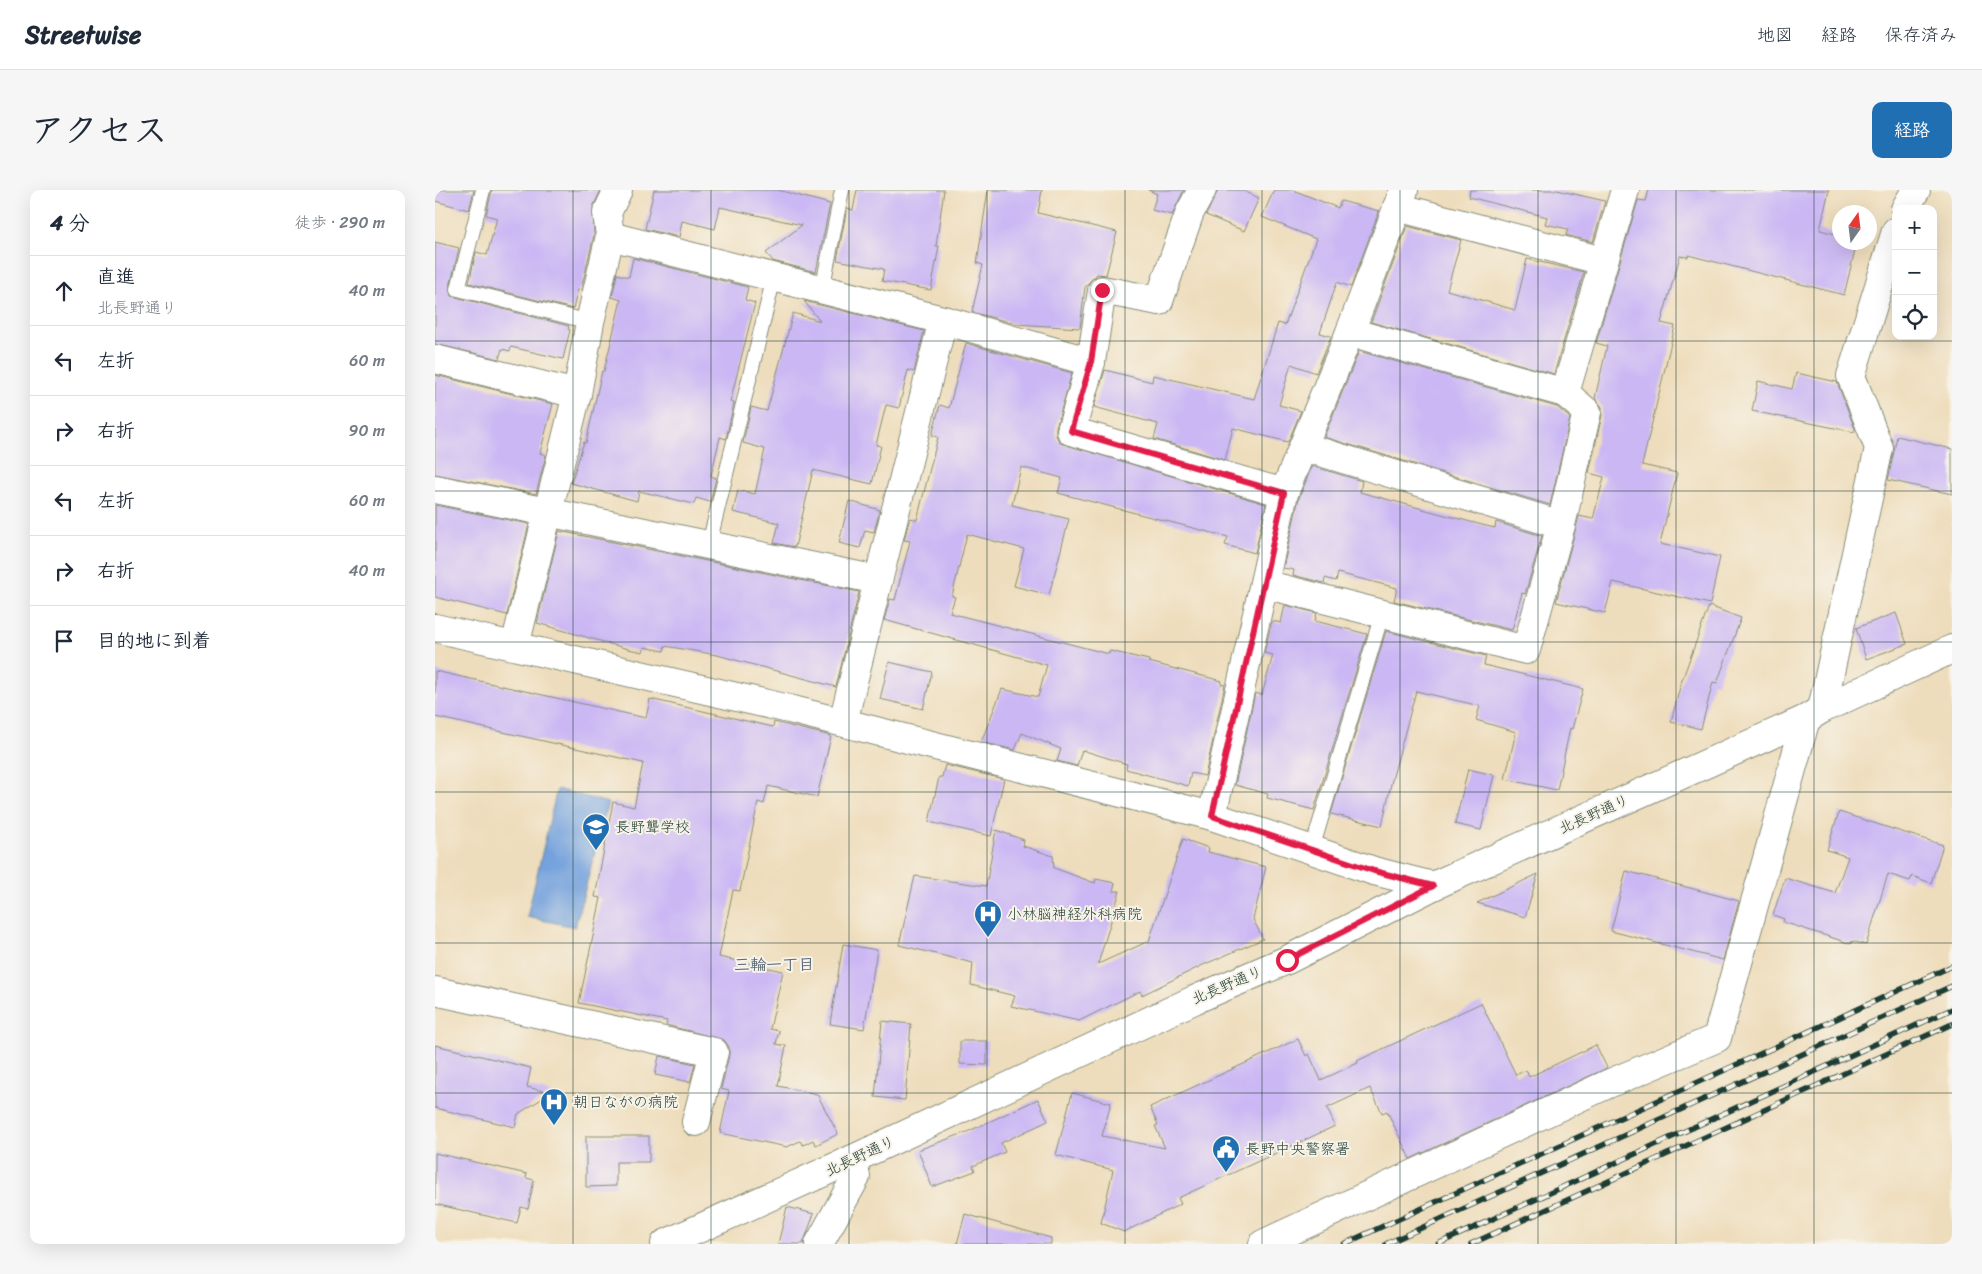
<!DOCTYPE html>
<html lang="ja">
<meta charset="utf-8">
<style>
body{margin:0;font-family:Sriracha,"Klee One",sans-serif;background:#f6f6f7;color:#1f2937}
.controls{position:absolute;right:15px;top:15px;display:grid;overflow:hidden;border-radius:10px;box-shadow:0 5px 20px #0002}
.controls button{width:45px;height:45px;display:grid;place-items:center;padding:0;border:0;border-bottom:1px solid #e0e1e3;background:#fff;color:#1f2937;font:25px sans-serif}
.compass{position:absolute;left:1397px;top:15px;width:45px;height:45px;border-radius:50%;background:#fff;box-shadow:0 5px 20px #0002;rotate:14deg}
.stop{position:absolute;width:15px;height:15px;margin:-11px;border:4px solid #e11d48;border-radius:50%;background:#fff}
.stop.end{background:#e11d48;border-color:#fff;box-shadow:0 1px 5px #0008}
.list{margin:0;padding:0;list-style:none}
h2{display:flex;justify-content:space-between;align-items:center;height:65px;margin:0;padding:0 20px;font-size:21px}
h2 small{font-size:16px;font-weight:400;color:#747a83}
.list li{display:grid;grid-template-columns:32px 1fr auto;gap:15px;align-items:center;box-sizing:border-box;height:70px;padding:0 20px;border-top:1px solid #e0e1e3}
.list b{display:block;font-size:19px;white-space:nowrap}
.list p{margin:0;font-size:16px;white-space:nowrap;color:#747a83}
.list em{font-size:16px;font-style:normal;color:#747a83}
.icon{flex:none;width:28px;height:28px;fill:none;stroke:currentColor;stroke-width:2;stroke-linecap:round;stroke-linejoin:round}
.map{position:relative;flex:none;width:1517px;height:1054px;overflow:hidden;border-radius:10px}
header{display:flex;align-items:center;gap:30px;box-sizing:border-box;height:70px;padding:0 25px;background:#fff;border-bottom:1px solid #e0e1e3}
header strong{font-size:24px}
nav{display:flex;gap:28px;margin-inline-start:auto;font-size:18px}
.intro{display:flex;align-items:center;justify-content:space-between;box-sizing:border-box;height:120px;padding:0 30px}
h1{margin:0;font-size:35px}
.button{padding:12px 22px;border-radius:10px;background:#1f6fb2;color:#fff;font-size:18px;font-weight:700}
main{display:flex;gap:30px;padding:0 30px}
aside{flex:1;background:#fff;border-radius:10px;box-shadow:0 5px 20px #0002}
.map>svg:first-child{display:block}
.water{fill:#74a2dd;stroke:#4a7088}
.building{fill:#cbb7f4}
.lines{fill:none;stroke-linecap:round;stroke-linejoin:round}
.service-casing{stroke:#868d78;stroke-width:16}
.minor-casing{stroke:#868d78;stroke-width:30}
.tertiary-casing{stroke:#868d78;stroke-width:30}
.service{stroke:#fff;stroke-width:14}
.minor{stroke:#fff;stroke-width:28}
.tertiary{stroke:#fff;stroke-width:28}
.rail-casing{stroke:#1f3d34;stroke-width:5.5}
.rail{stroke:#f7f3e8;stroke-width:4;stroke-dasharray:11;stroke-linecap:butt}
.route{stroke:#e11d48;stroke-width:6}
.grid{fill:none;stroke:#1f3d34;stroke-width:1;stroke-opacity:0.55}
.labels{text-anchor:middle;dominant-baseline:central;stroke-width:4;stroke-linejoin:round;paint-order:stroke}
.street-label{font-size:15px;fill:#1f3d34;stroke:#f7f3e8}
.poi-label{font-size:15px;fill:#1f3d34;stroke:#f7f3e8;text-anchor:start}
.neighbourhood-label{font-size:16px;font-weight:bold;fill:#5b6877;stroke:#f7f3e8}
</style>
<header>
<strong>Streetwise</strong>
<nav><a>地図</a><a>経路</a><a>保存済み</a></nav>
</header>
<div class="intro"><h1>アクセス</h1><a class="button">経路</a></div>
<main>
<aside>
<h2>4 分<small>徒歩 · 290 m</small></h2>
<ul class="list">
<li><svg class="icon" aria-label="ahead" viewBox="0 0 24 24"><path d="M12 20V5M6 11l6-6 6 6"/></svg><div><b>直進</b><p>北長野通り</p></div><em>40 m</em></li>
<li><svg class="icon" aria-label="left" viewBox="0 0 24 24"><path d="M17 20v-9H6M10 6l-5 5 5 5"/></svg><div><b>左折</b></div><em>60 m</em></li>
<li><svg class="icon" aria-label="right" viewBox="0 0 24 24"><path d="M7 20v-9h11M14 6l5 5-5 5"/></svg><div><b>右折</b></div><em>90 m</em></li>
<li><svg class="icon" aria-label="left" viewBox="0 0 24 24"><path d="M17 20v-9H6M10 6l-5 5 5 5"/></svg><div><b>左折</b></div><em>60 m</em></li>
<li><svg class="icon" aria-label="right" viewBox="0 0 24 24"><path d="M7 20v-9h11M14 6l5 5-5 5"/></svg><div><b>右折</b></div><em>40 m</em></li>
<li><svg class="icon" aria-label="arrive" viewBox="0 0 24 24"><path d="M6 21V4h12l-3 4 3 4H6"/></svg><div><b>目的地に到着</b></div></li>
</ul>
</aside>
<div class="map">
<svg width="1517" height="1054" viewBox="0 0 1517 1054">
<rect width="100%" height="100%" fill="#f7f3e8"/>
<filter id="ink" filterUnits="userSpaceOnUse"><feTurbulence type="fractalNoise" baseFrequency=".02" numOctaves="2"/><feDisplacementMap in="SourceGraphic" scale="10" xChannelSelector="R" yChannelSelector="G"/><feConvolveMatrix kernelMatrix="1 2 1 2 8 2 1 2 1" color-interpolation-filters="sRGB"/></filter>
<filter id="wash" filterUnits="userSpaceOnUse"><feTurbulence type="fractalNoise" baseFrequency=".0096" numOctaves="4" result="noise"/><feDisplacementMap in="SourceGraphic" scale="20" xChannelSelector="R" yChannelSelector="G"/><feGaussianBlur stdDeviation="1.12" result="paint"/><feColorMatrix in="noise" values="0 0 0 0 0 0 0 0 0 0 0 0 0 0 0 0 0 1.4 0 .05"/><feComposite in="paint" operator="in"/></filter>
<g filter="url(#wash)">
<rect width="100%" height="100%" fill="#eeddbc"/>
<polygon class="water" points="122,599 173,613 140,737 92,727"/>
<g id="blocks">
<g class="building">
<polygon points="0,0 39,0 34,20 0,11"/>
<polygon points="57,0 166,0 158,17 159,45 146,100 143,99 138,119 34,93 41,62 52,65 57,46 62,28 51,25"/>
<polygon points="219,0 343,0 395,14 381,82 338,71 331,63 367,35 285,17 280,39 247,31 244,47 210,39"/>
<polygon points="422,0 509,0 501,56 504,56 496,100 447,91 449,79 402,70 412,18 418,20"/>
<polygon points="553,0 607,0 603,23 682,42 671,85 662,84 650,97 645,138 581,134 537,122 548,75 542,73"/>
<polygon points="713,0 749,0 737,25 717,20 722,4"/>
<polygon points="783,0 806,0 824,8 809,41 771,25"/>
<polygon points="839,0 858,0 903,18 906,11 944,21 916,97 902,92 885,143 896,146 881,183 856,174 844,215 866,221 853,252 798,238 790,270 719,249 723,234 659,217 670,180 717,192 718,185 819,209 843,133 850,135 881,49 827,27"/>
<polygon points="1035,0 1122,0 1170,11 1158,52 1131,45 1133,39 1110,34 1112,27 1034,7"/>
<polygon points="1214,0 1394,0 1385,40 1404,45 1404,52 1422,52 1409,105 1253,65 1253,67 1245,66 1226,133 1240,136 1207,275 1242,283 1225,354 1285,367 1275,414 1178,392 1170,423 1121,412 1144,326 1158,329 1169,287 1154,283 1167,225 1167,217 1160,208 1172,156 1161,153 1203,10 1211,11"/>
<polygon points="972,36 1026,50 1012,100 1080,120 1092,69 1149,82 1119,184 936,132"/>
<polygon points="0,52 24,58 15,97 17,106 134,136 133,139 135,140 128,169 76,157 75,161 67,159 64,169 0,154"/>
<polygon points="198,68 313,97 310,110 320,113 295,212 299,213 291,249 285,247 276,286 281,288 275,312 261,308 259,314 204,301 202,311 136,293 149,252 151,253 167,181 169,181 186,110 177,107 182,84 194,87"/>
<polygon points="369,111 489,141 479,182 473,180 464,218 451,215 441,255 446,256 437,294 378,280 360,357 339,353 344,333 298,322 303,300 320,304 330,259 308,253 316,217 332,221 358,123 385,131"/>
<polygon points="531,153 637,183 621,237 621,245 625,253 831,314 820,363 790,355 793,347 623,303 627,288 586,277 577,315 634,329 614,405 579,396 589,359 532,344 517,406 520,407 515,423 674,464 675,461 714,470 714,472 787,491 786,494 790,495 770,586 756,583 753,596 691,579 692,574 647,560 642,576 622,571 626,559 587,543 580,560 546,552 567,499 603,507 612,475 449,430 455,409 460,410 475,351 469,350 475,328 482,330 503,247 497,245 505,215 514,218"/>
<polygon points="924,161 1122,217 1135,228 1115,315 889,247"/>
<polygon points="1361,183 1402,192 1420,239 1419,242 1317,221 1323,191 1357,199"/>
<polygon points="0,185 118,214 105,263 111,265 101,304 0,284"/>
<polygon points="1462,246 1517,259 1517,304 1453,290"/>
<polygon points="877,276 927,291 925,302 1047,335 1060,338 1061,332 1107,346 1090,404 1087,403 1077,440 959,411 962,398 903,383 901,391 890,388 889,393 858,385 859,380 848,378 864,308"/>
<polygon points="414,311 445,320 439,342 430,340 425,358 404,353"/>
<polygon points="0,315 94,334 72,425 0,407"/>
<polygon points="124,341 424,402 401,497 282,465 230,456 229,461 209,457 208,462 193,459 102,433"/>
<polygon points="850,415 882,423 880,431 932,444 879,620 832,608 833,604 800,595 820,503 827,505 838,465 829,463 837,431 846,433"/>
<polygon points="1274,416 1306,428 1282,493 1278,492 1266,539 1236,532 1246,493"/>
<polygon points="1461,423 1472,454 1431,469 1421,438"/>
<polygon points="951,441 1051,466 1049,475 1148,499 1137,539 1135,538 1122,600 1070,589 1081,542 1041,530 1045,516 981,501 956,594 947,636 896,624"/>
<polygon points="454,472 497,482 488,519 445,509"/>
<polygon points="0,481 211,528 215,509 338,537 339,532 396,546 382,607 333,596 329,614 323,612 305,701 298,700 284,767 348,781 335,839 344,841 341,854 351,856 343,896 382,904 403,944 381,955 378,950 368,955 365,951 352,957 285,943 294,901 286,899 294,865 294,857 289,850 231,835 232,831 144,813 166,708 160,707 178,612 199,617 208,573 0,527"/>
<polygon points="510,575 569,589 556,646 494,632 504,587 507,587"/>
<polygon points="1033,579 1059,585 1046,640 1020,634"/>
<polygon points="1404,622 1508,655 1496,693 1477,686 1475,691 1453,684 1431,755 1417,751 1416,754 1395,747 1348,732 1349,729 1338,725 1350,688 1400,703 1413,667 1392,660"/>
<polygon points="561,640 589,650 588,656 618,666 619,678 660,693 661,689 680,693 678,701 685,701 663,774 714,751 748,649 774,658 773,662 831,677 818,729 828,749 768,775 707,805 705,801 644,831 576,816 580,806 536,795 538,773 464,755 480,686 551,696"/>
<polygon points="1191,681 1304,711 1288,770 1176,741"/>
<polygon points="1103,684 1090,727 1042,713"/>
<polygon points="408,754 442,760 429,839 395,834"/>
<polygon points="1046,813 1081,885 1091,880 1094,887 1161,855 1172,878 975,969 952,921 947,923 935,898 892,918 900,936 743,1008 746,1014 689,1042 666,1033 678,980 621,965 637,903 676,913 667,946 730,958 720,936 723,935 715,917 863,849 871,866 874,864 886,890 923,873 922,871"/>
<polygon points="447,831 476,834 470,910 440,907"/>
<polygon points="525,851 552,851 552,875 525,874"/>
<polygon points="0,855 96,878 92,897 116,903 83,924 80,937 0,918"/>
<polygon points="224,866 260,874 255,892 220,885"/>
<polygon points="603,909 613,931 566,953 570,962 538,976 540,981 497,997 483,960 532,942"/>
<polygon points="151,946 214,946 214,972 181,972 181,996 151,997"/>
<polygon points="0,963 92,984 91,988 99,990 93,1019 86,1017 82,1033 0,1014"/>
<polygon points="352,1017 379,1024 368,1054 343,1054"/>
<polygon points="530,1024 616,1048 616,1054 522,1054"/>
</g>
</g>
</g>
<g filter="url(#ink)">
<use href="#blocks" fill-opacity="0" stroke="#868d78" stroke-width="1"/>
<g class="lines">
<g class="service-casing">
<g id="service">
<polyline points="48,0 23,99 155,132"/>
<polyline points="387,100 407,0"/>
<polyline points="274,354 339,87"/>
<polyline points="877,659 947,424"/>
</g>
</g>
<g class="minor-casing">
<g id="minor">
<polyline points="767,0 755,22 724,111 667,100 656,172 636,241 849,303"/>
<polyline points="962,17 1168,71"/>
<polyline points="1470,19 1481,0"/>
<polyline points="175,46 508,130 656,172"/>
<polyline points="915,142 1130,203 1190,0"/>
<polyline points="0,169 142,204"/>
<polyline points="869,257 1126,335"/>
<polyline points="0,299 443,390"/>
<polyline points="829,394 1091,460 1126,335 1152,222 1130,203"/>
<polyline points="0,438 354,519 777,626 939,681 998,696"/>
<polyline points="80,456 142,204 155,132 175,46 172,23 183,0"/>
<polyline points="1387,519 1444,258 1416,186 1461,41"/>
<polyline points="408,532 508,130"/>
<polyline points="777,626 849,303 915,142 969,0"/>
<polyline points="0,801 279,862 261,932"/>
<polyline points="384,1054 421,987 418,969"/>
<polyline points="828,1054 1173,894 1282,848 1371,529"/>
</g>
</g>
<g class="tertiary-casing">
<polyline id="tertiary" points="230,1054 418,969 759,810 852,770 998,696 1371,529 1387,519 1517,459"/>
</g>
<use href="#service" class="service"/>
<use href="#minor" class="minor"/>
<use href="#tertiary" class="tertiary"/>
<g class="rail-casing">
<g id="rail">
<polyline points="909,1054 1517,776"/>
<polyline points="951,1054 1517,796"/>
<polyline points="1003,1054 1517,819"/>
<polyline points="1036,1054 1517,834"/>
</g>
</g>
<use href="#rail" class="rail"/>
</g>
</g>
<g class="lines" filter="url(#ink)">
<polyline class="route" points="667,100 656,172 636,241 849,303 777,626 939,681 998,696 852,770"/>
</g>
<path class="grid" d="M138 0V1054M276 0V1054M414 0V1054M552 0V1054M690 0V1054M827 0V1054M965 0V1054M1103 0V1054M1241 0V1054M1379 0V1054M0 151H1517M0 301H1517M0 452H1517M0 602H1517M0 753H1517M0 903H1517"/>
<defs>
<g id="school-pin" transform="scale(1.4375)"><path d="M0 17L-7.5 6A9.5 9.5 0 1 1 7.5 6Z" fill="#1f6fb2" stroke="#f7f3e8"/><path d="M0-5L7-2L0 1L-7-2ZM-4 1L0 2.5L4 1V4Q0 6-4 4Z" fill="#fff"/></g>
<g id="hospital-pin" transform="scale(1.4375)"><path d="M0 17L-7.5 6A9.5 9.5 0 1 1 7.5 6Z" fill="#1f6fb2" stroke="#f7f3e8"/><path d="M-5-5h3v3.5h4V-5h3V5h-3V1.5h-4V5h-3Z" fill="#fff"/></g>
<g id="civic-pin" transform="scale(1.4375)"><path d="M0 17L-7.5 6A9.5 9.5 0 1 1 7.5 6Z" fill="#1f6fb2" stroke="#f7f3e8"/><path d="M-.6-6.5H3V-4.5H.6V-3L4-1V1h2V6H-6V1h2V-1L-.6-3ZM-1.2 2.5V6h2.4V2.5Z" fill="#fff"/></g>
</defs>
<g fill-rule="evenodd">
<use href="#school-pin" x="161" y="637"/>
<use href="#hospital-pin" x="553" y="724"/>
<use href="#hospital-pin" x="119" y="912"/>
<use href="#civic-pin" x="791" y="959"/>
</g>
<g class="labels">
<g class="street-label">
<text transform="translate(1159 624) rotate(-24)">北長野通り</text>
<text transform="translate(792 795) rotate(-23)">北長野通り</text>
<text transform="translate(425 966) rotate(-25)">北長野通り</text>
</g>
<g class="poi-label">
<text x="180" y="637">長野聾学校</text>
<text x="572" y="724">小林脳神経外科病院</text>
<text x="138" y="912">朝日ながの病院</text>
<text x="810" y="959">長野中央警察署</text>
</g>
<g class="neighbourhood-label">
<text x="339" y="774">三輪一丁目</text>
</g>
</g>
</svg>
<div class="controls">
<button>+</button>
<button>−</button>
<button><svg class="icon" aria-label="locate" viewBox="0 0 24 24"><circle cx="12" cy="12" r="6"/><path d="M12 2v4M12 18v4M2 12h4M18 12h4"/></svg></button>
</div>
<svg class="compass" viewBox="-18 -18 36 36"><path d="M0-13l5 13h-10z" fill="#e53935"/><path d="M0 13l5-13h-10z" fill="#747a83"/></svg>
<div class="stop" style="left:852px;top:770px"></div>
<div class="stop end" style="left:667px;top:100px"></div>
</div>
</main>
